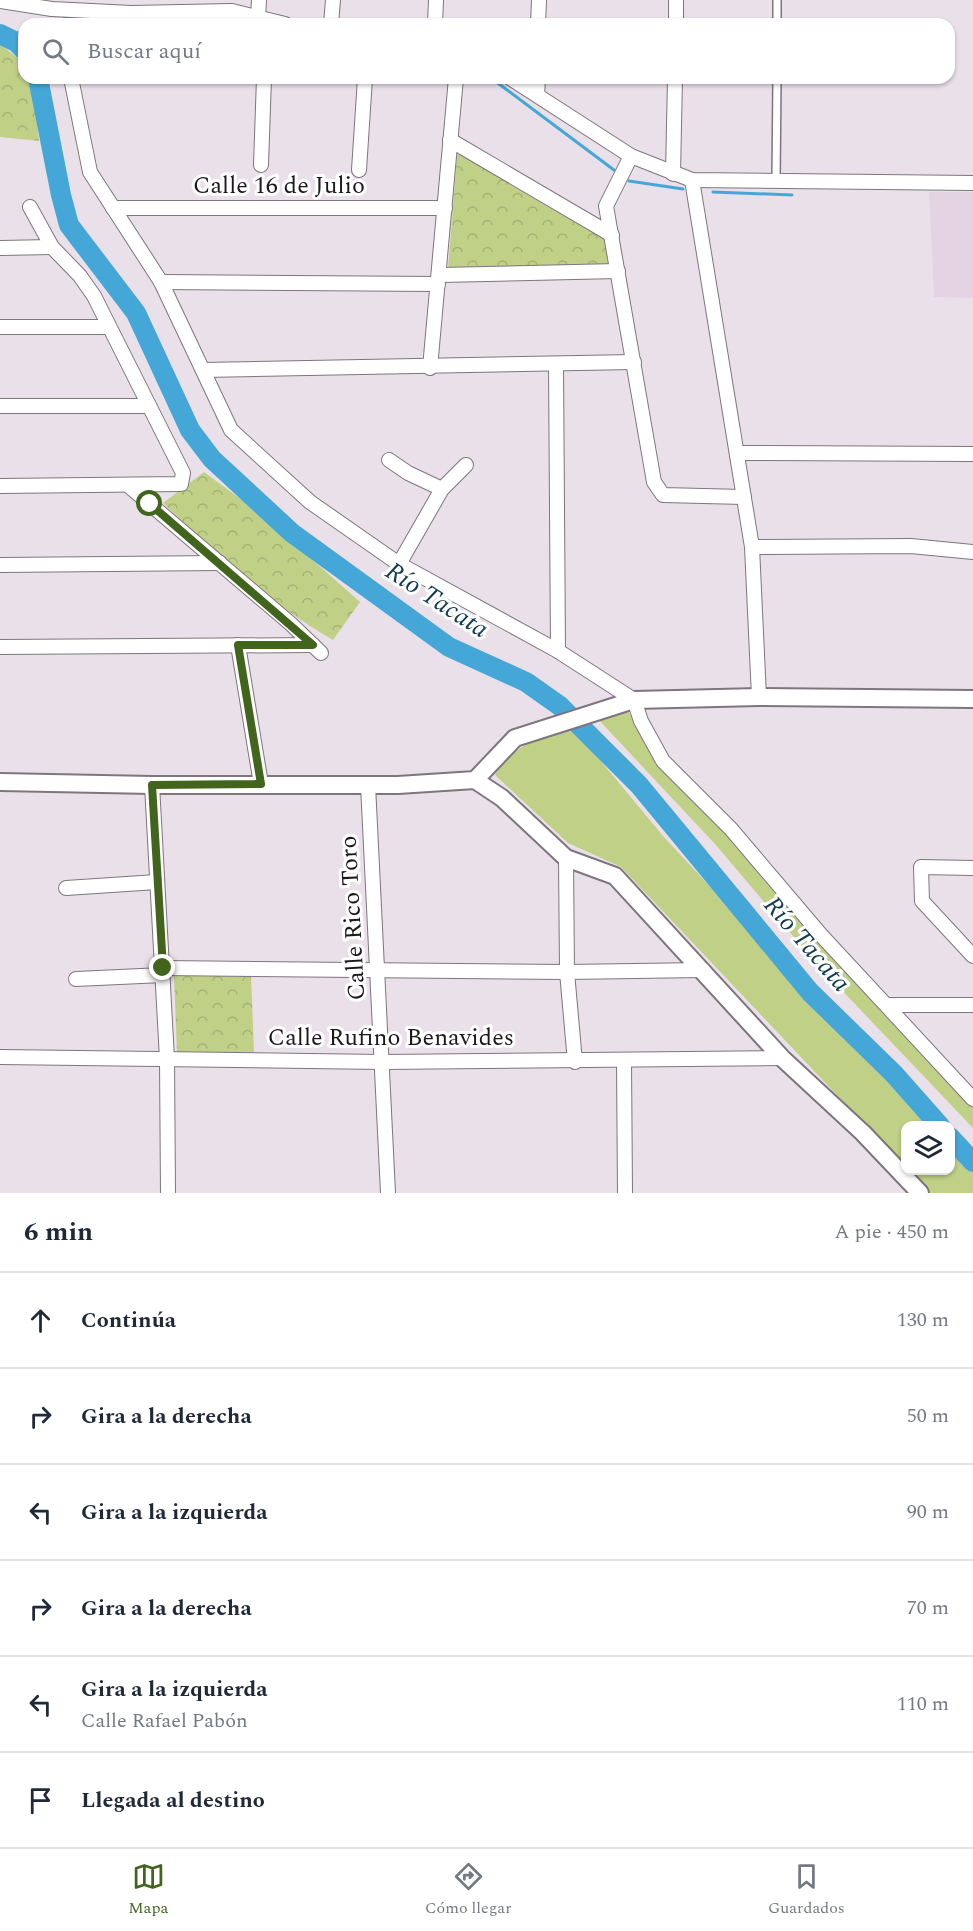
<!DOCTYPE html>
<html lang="es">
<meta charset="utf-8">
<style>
body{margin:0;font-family:Spectral,serif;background:#f2f2f3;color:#1f2937}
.controls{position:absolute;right:18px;bottom:18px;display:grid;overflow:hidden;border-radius:12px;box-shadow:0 2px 4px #0004}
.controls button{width:54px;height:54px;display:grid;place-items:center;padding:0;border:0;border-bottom:2px solid #e0e1e3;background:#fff;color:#1f2937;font:30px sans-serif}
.stop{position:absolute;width:18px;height:18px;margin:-14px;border:4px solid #42651e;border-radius:50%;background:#fff}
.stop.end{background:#42651e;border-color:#fff;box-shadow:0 2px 6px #0008}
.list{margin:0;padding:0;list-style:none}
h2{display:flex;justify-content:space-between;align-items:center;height:78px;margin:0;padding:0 24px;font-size:26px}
h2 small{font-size:20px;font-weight:400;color:#747a83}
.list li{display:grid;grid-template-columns:39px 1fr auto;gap:18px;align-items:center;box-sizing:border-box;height:96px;padding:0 24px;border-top:2px solid #e0e1e3}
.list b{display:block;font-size:22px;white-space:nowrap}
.list p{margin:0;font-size:20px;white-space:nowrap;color:#747a83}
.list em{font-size:20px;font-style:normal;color:#747a83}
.icon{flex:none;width:33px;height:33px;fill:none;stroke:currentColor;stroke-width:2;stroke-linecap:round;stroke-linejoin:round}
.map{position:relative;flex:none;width:973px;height:1193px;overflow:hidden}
.search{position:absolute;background:#fff;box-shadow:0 2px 4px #0004;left:18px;right:18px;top:18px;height:66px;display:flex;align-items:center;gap:15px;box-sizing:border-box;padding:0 21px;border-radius:18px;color:#747a83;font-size:22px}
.sheet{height:654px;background:#fff}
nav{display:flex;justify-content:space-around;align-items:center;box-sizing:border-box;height:84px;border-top:2px solid #e0e1e3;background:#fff;font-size:16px;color:#747a83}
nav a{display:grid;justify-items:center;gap:3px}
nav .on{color:#42651e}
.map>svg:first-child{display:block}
.built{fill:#e4d4e3}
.grass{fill:#c0d087}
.park{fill:url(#park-crowns)}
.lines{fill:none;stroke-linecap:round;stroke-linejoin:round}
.stream{stroke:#45a7d8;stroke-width:3}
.river{stroke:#45a7d8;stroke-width:20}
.service-casing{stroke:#7e757e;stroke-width:10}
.minor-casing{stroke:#7e757e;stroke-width:16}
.tertiary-casing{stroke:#7e757e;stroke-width:20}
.service{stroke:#fff;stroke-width:7}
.minor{stroke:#fff;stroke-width:14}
.tertiary{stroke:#fff;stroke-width:16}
.route{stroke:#42651e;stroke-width:8}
.labels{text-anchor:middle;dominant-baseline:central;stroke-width:6;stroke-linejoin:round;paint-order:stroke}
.street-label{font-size:24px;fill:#1c191c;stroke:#fff}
.water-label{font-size:26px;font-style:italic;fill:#133c51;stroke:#fff}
</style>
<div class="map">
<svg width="973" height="1193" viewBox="0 0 973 1193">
<defs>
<pattern id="park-crowns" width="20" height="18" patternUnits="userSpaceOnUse" patternTransform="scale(1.5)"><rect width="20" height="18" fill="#c0d087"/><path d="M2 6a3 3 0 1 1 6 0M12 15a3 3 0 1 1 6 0" fill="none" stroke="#a4b274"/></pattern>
</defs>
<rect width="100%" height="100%" fill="#eae0ea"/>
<polygon class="built" points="929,192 973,192 973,298 934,297"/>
<g class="grass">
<polygon points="627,710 660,763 728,832 973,1103 973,1128 815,962 715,844 597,718"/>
<path d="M571 725 663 836 932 1125 906 1126 905 1167 621 867 568 843 495 775C511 746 542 737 571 725Z"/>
<polygon points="951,1145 973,1169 973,1193 930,1193 909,1171 950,1170"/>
</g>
<g class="park">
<polygon points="0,44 24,63 24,78 32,78 39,141 0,137"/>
<polygon points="461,153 562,215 607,237 613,265 448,269 457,155"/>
<path d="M204 472 261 514 360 602 333 640C269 603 216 554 163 503Z"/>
<polygon points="174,976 251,976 254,1052 177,1052"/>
</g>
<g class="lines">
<g class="stream">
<polyline points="64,18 138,24"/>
<polyline points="36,24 46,21"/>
<polyline points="164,24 208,24"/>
<polyline points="8,38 24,30"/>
<polyline points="486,78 495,81 614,170"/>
<polyline points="629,181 683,189"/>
<polyline points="713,192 792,195"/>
</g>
<g class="river">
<polyline points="0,34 16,42 24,50"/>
<polyline points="38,78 61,195 69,225 136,313 190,430 212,459 292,533 449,647 526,682 560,706 639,785 810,992 894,1074 940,1126"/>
<polyline points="950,1137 973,1162"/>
</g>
<g class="service-casing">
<g id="service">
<polyline points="777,24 777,0"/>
<polyline points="776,181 777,78"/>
</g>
</g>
<g class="minor-casing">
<g id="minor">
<polyline points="0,1 52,9 131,13 232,11 285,24"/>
<polyline points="258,17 259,0"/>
<polyline points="331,24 333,0"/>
<polyline points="435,24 436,0"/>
<polyline points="538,24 539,0"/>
<polyline points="676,24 676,0"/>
<polyline points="71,78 90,172 161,282 231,430 310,502 399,564 558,651 634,700 641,721 663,761 731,829 821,935 973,1099"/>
<polyline points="510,78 631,156 692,180 973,183"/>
<polyline points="537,95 538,78"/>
<polyline points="450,140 612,235"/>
<polyline points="631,156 606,206 654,482 663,495 744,497"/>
<polyline points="261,165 264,78"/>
<polyline points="359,170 365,78"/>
<polyline points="673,174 675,78"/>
<polyline points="692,180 752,547 759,697"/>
<polyline points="113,208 445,208"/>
<polyline points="0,248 52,247"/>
<polyline points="440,275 618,271"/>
<polyline points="161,282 438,284"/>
<polyline points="0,327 109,327"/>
<polyline points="556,364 558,651"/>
<polyline points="430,368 456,78"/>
<polyline points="203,370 634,362"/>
<polyline points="0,406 149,406"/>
<polyline points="737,453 973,454"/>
<polyline points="389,460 408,473 442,489"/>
<polyline points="0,486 181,484 183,473 94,296 80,276 52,247 30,207"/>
<polyline points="130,487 291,624 321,653"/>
<polyline points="752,547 911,546 973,552"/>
<polyline points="399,564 442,489 466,465"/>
<polyline points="0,565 220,563"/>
<polyline points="238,645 261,784"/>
<polyline points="0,647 313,645"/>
<polyline points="152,785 167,1059 168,1193"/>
<polyline points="368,785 388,1193"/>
<polyline points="566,858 567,972 575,1062"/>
<polyline points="973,868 921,867 922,901 973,956"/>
<polyline points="66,888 157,882"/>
<polyline points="163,968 567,972 703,970"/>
<polyline points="76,979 163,975"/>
<polyline points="888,1005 973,1005"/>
<polyline points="0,1057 383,1062 782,1058"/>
<polyline points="624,1060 625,1193"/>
</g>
</g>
<g class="tertiary-casing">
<g id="tertiary">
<polyline points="475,780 502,798 566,858 615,876 782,1058 863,1133 920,1193"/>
<polyline points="0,782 152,785 398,785 475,780 515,738 634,700 759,697 973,699"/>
</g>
</g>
<use href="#service" class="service"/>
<use href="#minor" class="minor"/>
<use href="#tertiary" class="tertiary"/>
</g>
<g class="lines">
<polyline class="route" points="150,504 313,645 238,645 261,784 152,785 163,968"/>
</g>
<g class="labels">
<g class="street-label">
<text x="279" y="186">Calle 16 de Julio</text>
<text transform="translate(353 918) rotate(-93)">Calle Rico Toro</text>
<text x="391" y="1038">Calle Rufino Benavides</text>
</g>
<g class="water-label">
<text transform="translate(437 600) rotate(33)">Río Tacata</text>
<text transform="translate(807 944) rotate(49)">Río Tacata</text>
</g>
</g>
</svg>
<div class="controls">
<button><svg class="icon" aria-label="layers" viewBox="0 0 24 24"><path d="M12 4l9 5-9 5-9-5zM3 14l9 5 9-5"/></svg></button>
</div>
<div class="stop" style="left:150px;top:504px"></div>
<div class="stop end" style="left:163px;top:968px"></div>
<div class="search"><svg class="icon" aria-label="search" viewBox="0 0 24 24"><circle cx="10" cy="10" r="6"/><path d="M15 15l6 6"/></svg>Buscar aquí</div>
</div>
<section class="sheet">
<h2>6 min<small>A pie · 450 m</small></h2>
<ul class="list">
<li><svg class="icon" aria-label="ahead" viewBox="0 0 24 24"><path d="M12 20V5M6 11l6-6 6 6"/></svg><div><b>Continúa</b></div><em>130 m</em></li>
<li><svg class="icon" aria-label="right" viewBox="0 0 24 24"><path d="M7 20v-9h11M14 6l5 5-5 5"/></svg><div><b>Gira a la derecha</b></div><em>50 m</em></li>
<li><svg class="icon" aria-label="left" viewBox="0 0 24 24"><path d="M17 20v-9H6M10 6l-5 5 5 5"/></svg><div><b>Gira a la izquierda</b></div><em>90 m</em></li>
<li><svg class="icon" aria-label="right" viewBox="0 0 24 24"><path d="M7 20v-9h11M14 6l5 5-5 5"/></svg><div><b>Gira a la derecha</b></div><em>70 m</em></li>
<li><svg class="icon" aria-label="left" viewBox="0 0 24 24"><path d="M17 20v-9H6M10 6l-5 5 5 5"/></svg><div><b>Gira a la izquierda</b><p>Calle Rafael Pabón</p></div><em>110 m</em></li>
<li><svg class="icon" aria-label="arrive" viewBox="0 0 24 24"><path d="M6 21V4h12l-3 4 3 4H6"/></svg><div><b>Llegada al destino</b></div></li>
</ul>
</section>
<nav>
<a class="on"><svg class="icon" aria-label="map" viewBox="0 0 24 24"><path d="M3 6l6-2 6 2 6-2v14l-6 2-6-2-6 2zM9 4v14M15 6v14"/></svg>Mapa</a>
<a><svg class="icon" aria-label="directions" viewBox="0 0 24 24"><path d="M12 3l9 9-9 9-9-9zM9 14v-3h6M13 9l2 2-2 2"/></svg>Cómo llegar</a>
<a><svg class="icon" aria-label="saved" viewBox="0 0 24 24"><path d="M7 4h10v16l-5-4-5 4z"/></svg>Guardados</a>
</nav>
